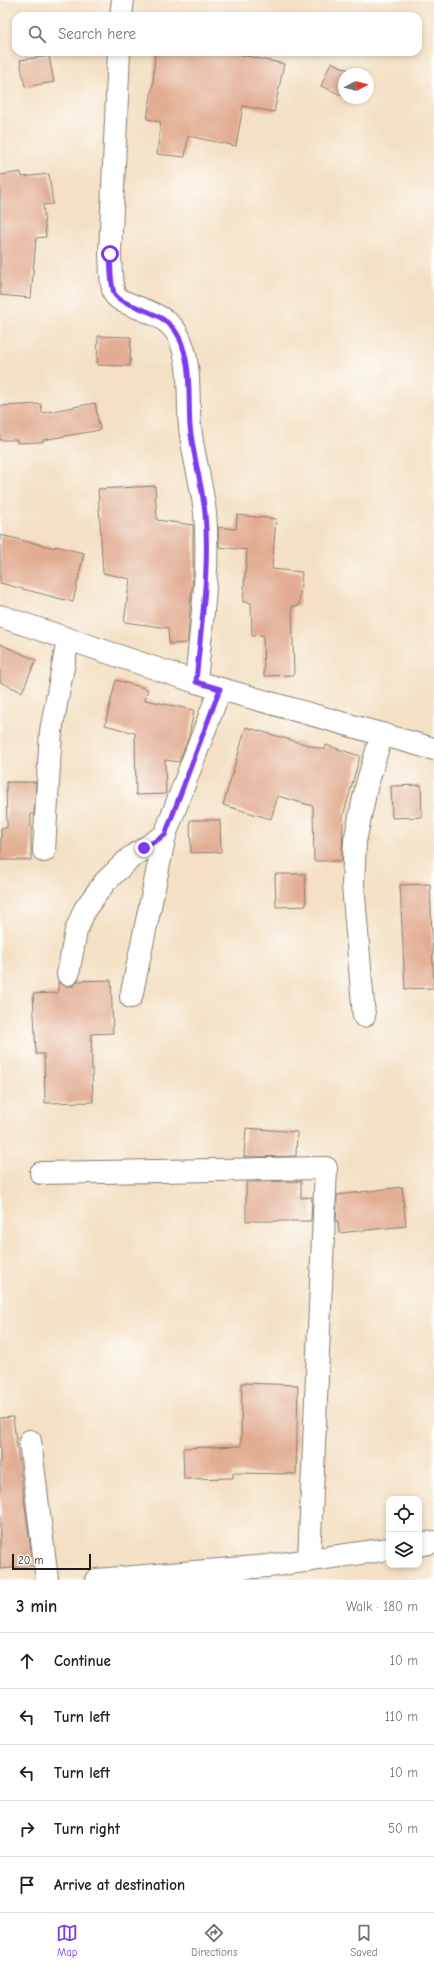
<!DOCTYPE html>
<meta charset="utf-8">
<style>
body{margin:0;font-family:"Comic Neue",sans-serif;background:#f6f6f6;color:#202124}
.controls{position:absolute;right:12px;bottom:12px;display:grid;overflow:hidden;border-radius:8px;box-shadow:0 2px 6px #0003}
.controls button{width:36px;height:36px;display:grid;place-items:center;padding:0;border:0;border-bottom:1px solid #e0e0e0;background:#fff;color:#202124;font:20px sans-serif}
.compass{position:absolute;left:338px;top:68px;width:36px;height:36px;border-radius:50%;background:#fff;box-shadow:0 2px 6px #0003;rotate:83deg}
.scale{position:absolute;left:12px;bottom:10px;width:79px;box-sizing:border-box;padding-left:4px;border:2px solid #1c1c1c;border-top:0;font-size:11px;line-height:14px;white-space:nowrap;color:#1c1c1c;-webkit-text-stroke:3px #fdfcf7;paint-order:stroke}
.stop{position:absolute;width:12px;height:12px;margin:-9px;border:3px solid #7c3aed;border-radius:50%;background:#fff}
.stop.end{background:#7c3aed;border-color:#fff;box-shadow:0 1px 4px #0008}
.list{margin:0;padding:0;list-style:none}
h2{display:flex;justify-content:space-between;align-items:center;height:52px;margin:0;padding:0 16px;font-size:17px}
h2 small{font-size:13px;font-weight:400;color:#757577}
.list li{display:grid;grid-template-columns:26px 1fr auto;gap:12px;align-items:center;box-sizing:border-box;height:56px;padding:0 16px;border-top:1px solid #e0e0e0}
.list b{display:block;font-size:15px;white-space:nowrap}
.list em{font-size:13px;font-style:normal;color:#757577}
.icon{flex:none;width:22px;height:22px;fill:none;stroke:currentColor;stroke-width:2;stroke-linecap:round;stroke-linejoin:round}
.map{position:relative;flex:none;width:434px;height:1580px;overflow:hidden}
.search{position:absolute;background:#fff;box-shadow:0 2px 6px #0003;left:12px;right:12px;top:12px;height:44px;display:flex;align-items:center;gap:10px;box-sizing:border-box;padding:0 14px;border-radius:12px;color:#757577;font-size:15px}
.sheet{height:332px;background:#fff}
nav{display:flex;justify-content:space-around;align-items:center;box-sizing:border-box;height:56px;border-top:1px solid #e0e0e0;background:#fff;font-size:11px;color:#757577}
nav a{display:grid;justify-items:center;gap:2px}
nav .on{color:#7c3aed}
.map>svg:first-child{display:block}
.building{fill:#e2ad93}
.lines{fill:none;stroke-linecap:round;stroke-linejoin:round}
.minor-casing{stroke:#887e70;stroke-width:24}
.minor{stroke:#fff;stroke-width:22}
.route{stroke:#7c3aed;stroke-width:5}
</style>
<div class="map">
<svg width="434" height="1580" viewBox="0 0 434 1580">
<rect width="100%" height="100%" fill="#fdfcf7"/>
<filter id="ink" filterUnits="userSpaceOnUse"><feTurbulence type="fractalNoise" baseFrequency=".025" numOctaves="2"/><feDisplacementMap in="SourceGraphic" scale="8" xChannelSelector="R" yChannelSelector="G"/><feConvolveMatrix kernelMatrix="1 2 1 2 8 2 1 2 1" color-interpolation-filters="sRGB"/></filter>
<filter id="wash" filterUnits="userSpaceOnUse"><feTurbulence type="fractalNoise" baseFrequency=".012" numOctaves="4" result="noise"/><feDisplacementMap in="SourceGraphic" scale="16" xChannelSelector="R" yChannelSelector="G"/><feGaussianBlur stdDeviation="0.9" result="paint"/><feColorMatrix in="noise" values="0 0 0 0 0 0 0 0 0 0 0 0 0 0 0 0 0 1.4 0 .05"/><feComposite in="paint" operator="in"/></filter>
<g filter="url(#wash)">
<rect width="100%" height="100%" fill="#f4e0c4"/>
<g id="blocks">
<g class="building">
<polygon points="155,52 229,52 284,64 274,112 243,106 236,146 188,136 185,157 157,154 161,122 147,119 153,84"/>
<polygon points="49,56 54,82 25,87 20,60"/>
<polygon points="331,62 357,74 344,74 344,96 321,86"/>
<polygon points="21,172 22,177 49,174 53,204 43,205 46,237 36,238 31,298 0,295 0,175"/>
<polygon points="98,336 131,337 130,366 97,365"/>
<polygon points="95,403 100,430 43,440 43,442 17,443 17,440 0,440 0,406 41,404 42,413"/>
<polygon points="155,486 157,520 193,525 193,576 187,643 169,644 168,628 124,622 130,579 103,573 98,489"/>
<polygon points="237,515 276,519 272,569 302,572 299,606 292,606 294,675 264,676 263,635 252,636 251,603 243,602 247,550 219,547 218,527 236,529"/>
<polygon points="0,535 55,548 55,546 84,553 73,602 0,583"/>
<polygon points="0,644 36,660 22,692 0,682"/>
<polygon points="116,680 148,689 145,700 194,710 189,736 179,762 165,760 166,794 136,795 135,733 105,725"/>
<polygon points="246,727 325,750 326,745 360,756 343,816 342,861 314,861 313,806 278,796 271,819 223,805"/>
<polygon points="6,782 36,782 34,814 31,814 31,860 1,860 1,828 7,828"/>
<polygon points="421,785 422,817 392,818 391,786"/>
<polygon points="190,820 220,820 221,852 191,853"/>
<polygon points="275,874 305,874 306,906 276,907"/>
<polygon points="430,884 434,988 405,989 400,885"/>
<polygon points="111,980 113,1033 91,1034 93,1102 45,1103 44,1054 36,1054 33,994 58,993 58,982 66,986 73,986 78,981"/>
<polygon points="246,1128 297,1132 296,1156 244,1157"/>
<polygon points="301,1181 301,1198 312,1197 311,1221 246,1221 246,1182"/>
<polygon points="402,1187 406,1226 339,1233 338,1221 336,1221 337,1195"/>
<polygon points="242,1383 298,1385 296,1474 233,1473 233,1478 184,1479 183,1448 241,1446"/>
<polygon points="13,1417 33,1566 0,1569 0,1418"/>
</g>
</g>
</g>
<g filter="url(#ink)">
<use href="#blocks" fill-opacity="0" stroke="#887e70" stroke-width="1"/>
<g class="lines">
<g class="minor-casing">
<g id="minor">
<polyline points="121,16 123,0"/>
<path d="M119 52 110 254C111 266 110 281 114 293 120 308 166 308 179 337 192 365 187 397 190 427 193 456 202 484 205 513 210 569 201 626 196 682"/>
<polyline points="0,616 196,682 434,749"/>
<polyline points="44,851 51,731 68,640"/>
<polyline points="68,974 76,931 85,909 105,882 130,858 165,835 220,689"/>
<polyline points="131,997 165,835"/>
<polyline points="364,1016 353,885 355,841 367,784 382,734"/>
<polyline points="41,1173 326,1168 309,1561"/>
<polyline points="30,1441 47,1580"/>
<polyline points="419,1545 434,1542"/>
<polyline points="96,1580 268,1566 389,1549"/>
</g>
</g>
<use href="#minor" class="minor"/>
</g>
</g>
<g class="lines" filter="url(#ink)">
<path class="route" d="M110 254C111 266 110 281 114 293 120 308 166 308 179 337 192 365 188 397 190 426 193 456 202 484 205 513 210 569 201 626 196 682L220 689 165 835 144 848"/>
</g>
</svg>
<div class="controls">
<button><svg class="icon" aria-label="locate" viewBox="0 0 24 24"><circle cx="12" cy="12" r="6"/><path d="M12 2v4M12 18v4M2 12h4M18 12h4"/></svg></button>
<button><svg class="icon" aria-label="layers" viewBox="0 0 24 24"><path d="M12 4l9 5-9 5-9-5zM3 14l9 5 9-5"/></svg></button>
</div>
<svg class="compass" viewBox="-18 -18 36 36"><path d="M0-13l5 13h-10z" fill="#e53935"/><path d="M0 13l5-13h-10z" fill="#757577"/></svg>
<div class="scale">20 m</div>
<div class="stop" style="left:110px;top:254px"></div>
<div class="stop end" style="left:144px;top:848px"></div>
<div class="search"><svg class="icon" aria-label="search" viewBox="0 0 24 24"><circle cx="10" cy="10" r="6"/><path d="M15 15l6 6"/></svg>Search here</div>
</div>
<section class="sheet">
<h2>3 min<small>Walk · 180 m</small></h2>
<ul class="list">
<li><svg class="icon" aria-label="ahead" viewBox="0 0 24 24"><path d="M12 20V5M6 11l6-6 6 6"/></svg><div><b>Continue</b></div><em>10 m</em></li>
<li><svg class="icon" aria-label="left" viewBox="0 0 24 24"><path d="M17 20v-9H6M10 6l-5 5 5 5"/></svg><div><b>Turn left</b></div><em>110 m</em></li>
<li><svg class="icon" aria-label="left" viewBox="0 0 24 24"><path d="M17 20v-9H6M10 6l-5 5 5 5"/></svg><div><b>Turn left</b></div><em>10 m</em></li>
<li><svg class="icon" aria-label="right" viewBox="0 0 24 24"><path d="M7 20v-9h11M14 6l5 5-5 5"/></svg><div><b>Turn right</b></div><em>50 m</em></li>
<li><svg class="icon" aria-label="arrive" viewBox="0 0 24 24"><path d="M6 21V4h12l-3 4 3 4H6"/></svg><div><b>Arrive at destination</b></div></li>
</ul>
</section>
<nav>
<a class="on"><svg class="icon" aria-label="map" viewBox="0 0 24 24"><path d="M3 6l6-2 6 2 6-2v14l-6 2-6-2-6 2zM9 4v14M15 6v14"/></svg>Map</a>
<a><svg class="icon" aria-label="directions" viewBox="0 0 24 24"><path d="M12 3l9 9-9 9-9-9zM9 14v-3h6M13 9l2 2-2 2"/></svg>Directions</a>
<a><svg class="icon" aria-label="saved" viewBox="0 0 24 24"><path d="M7 4h10v16l-5-4-5 4z"/></svg>Saved</a>
</nav>
